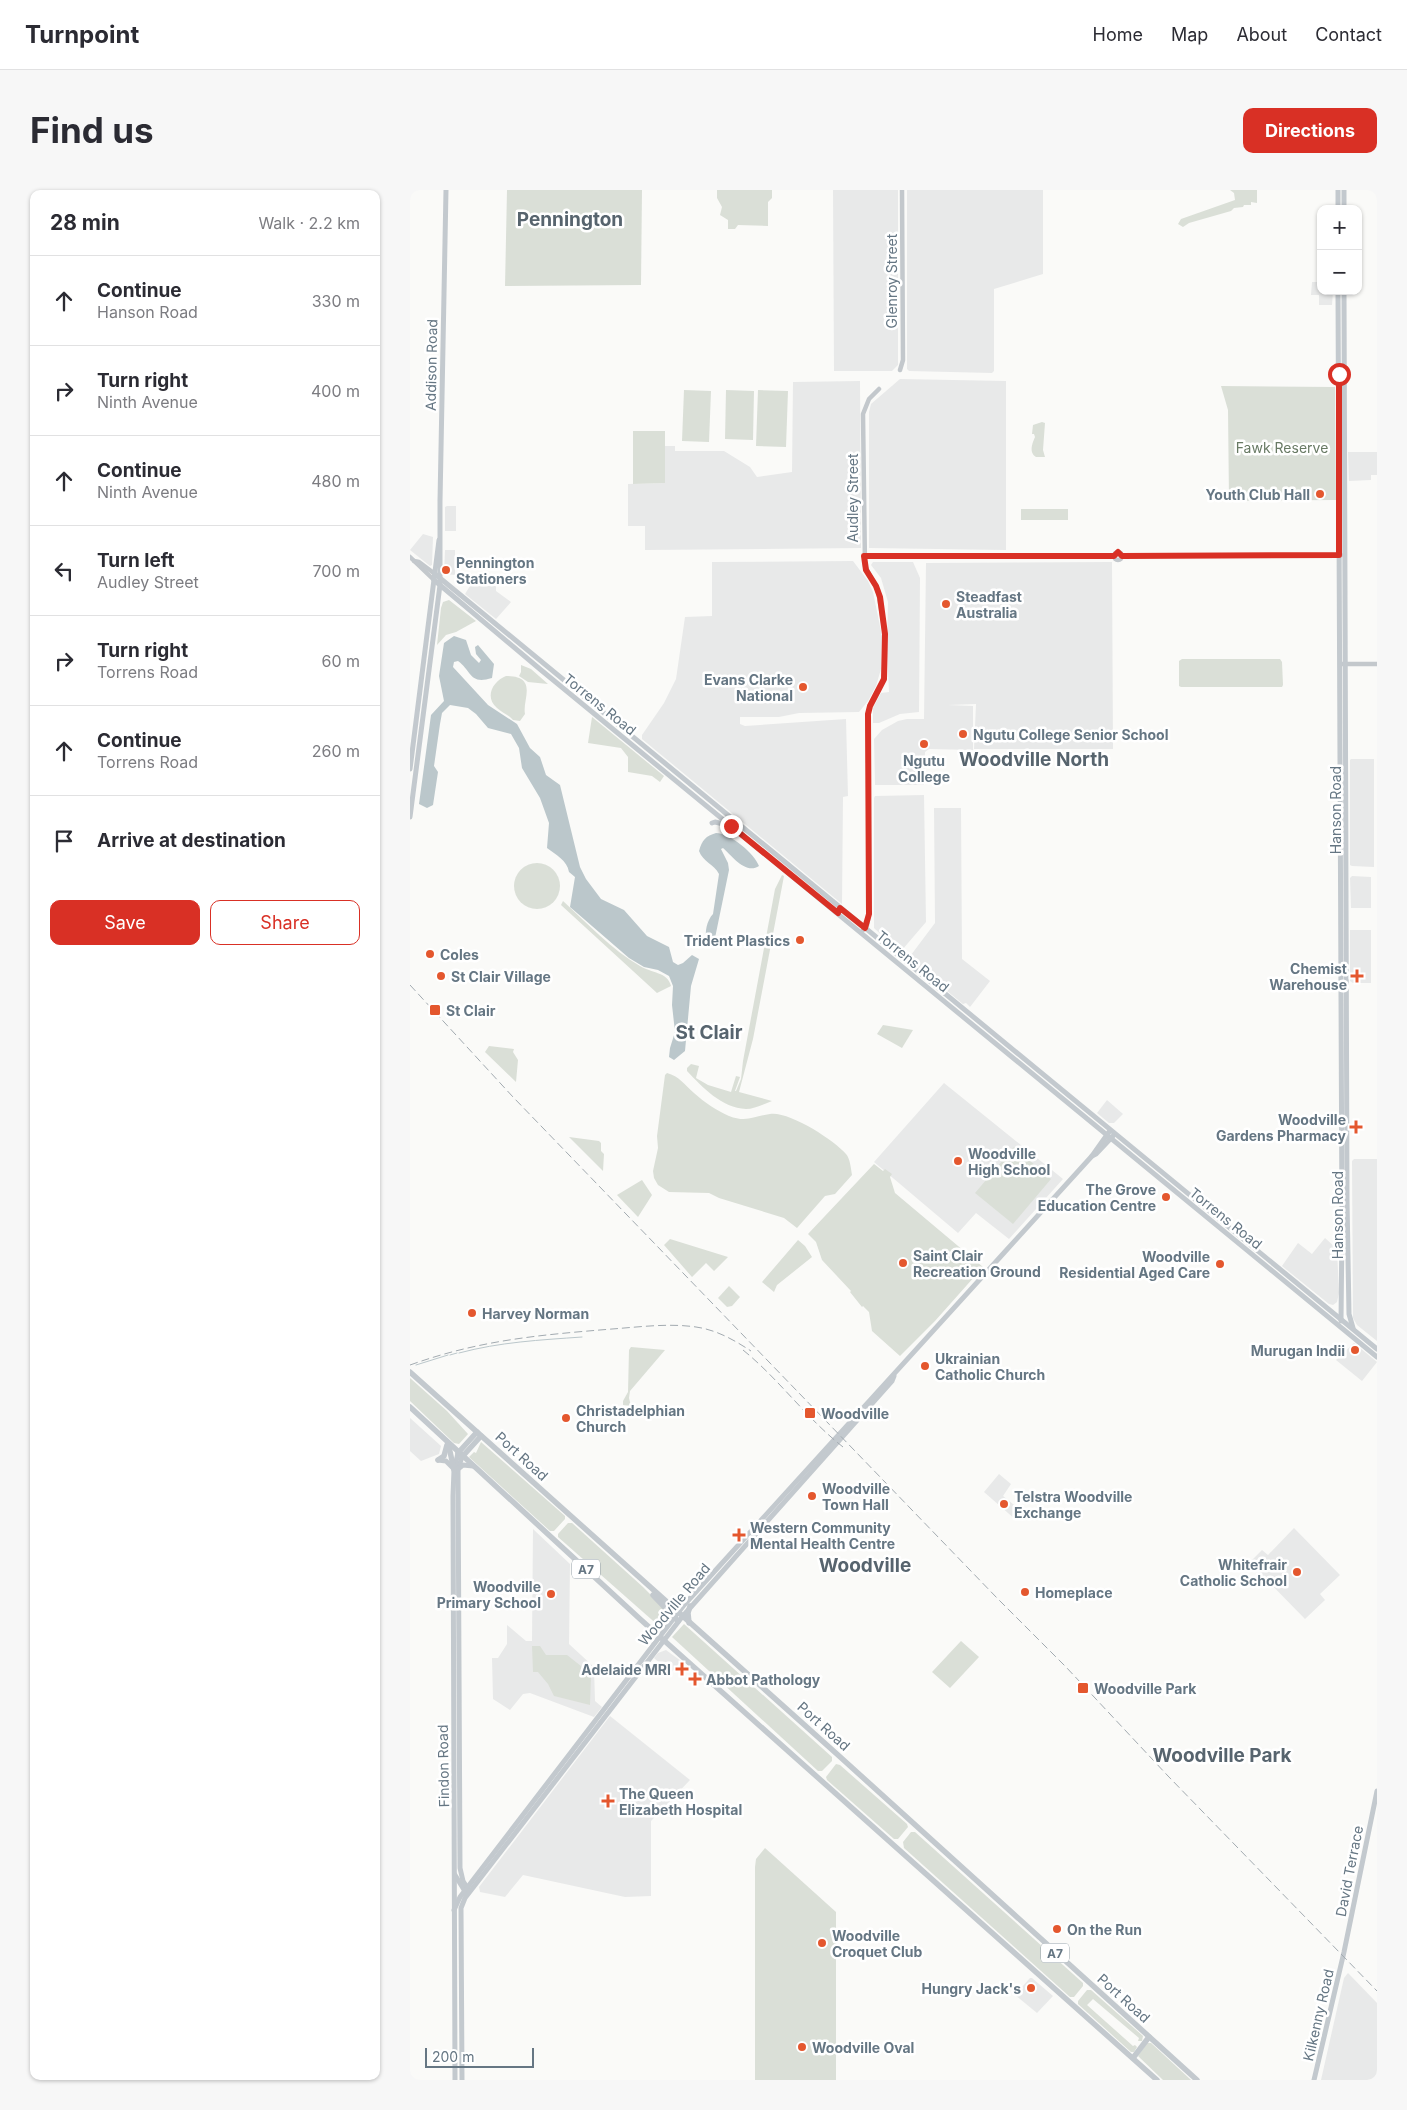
<!DOCTYPE html>
<meta charset="utf-8">
<style>
body{margin:0;font-family:Inter,sans-serif;background:#f7f7f7;color:#2b2b33}
.controls{position:absolute;right:15px;top:15px;display:grid;overflow:hidden;border-radius:10px;box-shadow:0 1px 4px #0004}
.controls button{width:45px;height:45px;display:grid;place-items:center;padding:0;border:0;border-bottom:1px solid #e1e1e2;background:#fff;color:#2b2b33;font:25px sans-serif}
.scale{position:absolute;left:15px;bottom:12px;width:109px;box-sizing:border-box;padding-left:5px;border:2px solid #657683;border-top:0;font-size:14px;line-height:18px;white-space:nowrap;color:#657683;-webkit-text-stroke:4px #fff;paint-order:stroke}
.stop{position:absolute;width:15px;height:15px;margin:-11px;border:4px solid #d93025;border-radius:50%;background:#fff}
.stop.end{background:#d93025;border-color:#fff;box-shadow:0 1px 5px #0008}
.list{margin:0;padding:0;list-style:none}
h2{display:flex;justify-content:space-between;align-items:center;height:65px;margin:0;padding:0 20px;font-size:21px}
h2 small{font-size:16px;font-weight:400;color:#7c7c81}
.list li{display:grid;grid-template-columns:32px 1fr auto;gap:15px;align-items:center;box-sizing:border-box;height:90px;padding:0 20px;border-top:1px solid #e1e1e2}
.list b{display:block;font-size:19px;white-space:nowrap}
.list p{margin:0;font-size:16px;white-space:nowrap;color:#7c7c81}
.list em{font-size:16px;font-style:normal;color:#7c7c81}
.actions{display:flex;gap:10px;padding:15px 20px}
.actions a{flex:1;padding:11px 0;border:1px solid #d93025;border-radius:10px;text-align:center;font-size:18px;color:#d93025}
.actions .main{background:#d93025;color:#fff}
.icon{flex:none;width:28px;height:28px;fill:none;stroke:currentColor;stroke-width:2;stroke-linecap:round;stroke-linejoin:round}
.map{position:relative;flex:none;width:967px;height:1890px;overflow:hidden;border-radius:10px}
header{display:flex;align-items:center;gap:30px;box-sizing:border-box;height:70px;padding:0 25px;background:#fff;border-bottom:1px solid #e1e1e2}
header strong{font-size:24px}
nav{display:flex;gap:28px;margin-inline-start:auto;font-size:18px}
.intro{display:flex;align-items:center;justify-content:space-between;box-sizing:border-box;height:120px;padding:0 30px}
h1{margin:0;font-size:35px}
.button{padding:12px 22px;border-radius:10px;background:#d93025;color:#fff;font-size:18px;font-weight:700}
main{display:flex;gap:30px;padding:0 30px}
aside{flex:1;background:#fff;border-radius:10px;box-shadow:0 1px 4px #0004}
.map>svg:first-child{display:block}
.built{fill:#e8e9e9}
.green{fill:#dadfd7}
.water{fill:#bbc7cb}
.lines{fill:none;stroke-linecap:round;stroke-linejoin:round}
.stream{stroke:#bbc7cb;stroke-width:1}
.tertiary{stroke:#c3c8cc;stroke-width:4.5}
.secondary{stroke:#c3c9ce;stroke-width:5}
.trunk{stroke:#c3c9ce;stroke-width:5.5}
.rail{stroke:#a2aab0;stroke-width:1;stroke-dasharray:8 4;stroke-linecap:butt}
.route{stroke:#d93025;stroke-width:6}
.poi-dot{fill:#e4572e;stroke:#fff;stroke-width:2}
.labels{text-anchor:middle;dominant-baseline:central;stroke-width:5;stroke-linejoin:round;paint-order:stroke}
.shield{fill:#fff;stroke:#939fa8;stroke-width:1}
.shield-label{font-size:12px;font-weight:bold;fill:#657683}
.street-label{font-size:14px;fill:#657683;stroke:#fff}
.park-label{font-size:14px;fill:#687a64;stroke:#fff}
.poi-label{font-size:14px;font-weight:bold;fill:#657683;stroke:#fff;text-anchor:start}
.district-label{font-size:19px;font-weight:bold;fill:#57646e;stroke:#fff}
</style>
<header>
<strong>Turnpoint</strong>
<nav><a>Home</a><a>Map</a><a>About</a><a>Contact</a></nav>
</header>
<div class="intro"><h1>Find us</h1><a class="button">Directions</a></div>
<main>
<aside>
<h2>28 min<small>Walk · 2.2 km</small></h2>
<ul class="list">
<li><svg class="icon" aria-label="ahead" viewBox="0 0 24 24"><path d="M12 20V5M6 11l6-6 6 6"/></svg><div><b>Continue</b><p>Hanson Road</p></div><em>330 m</em></li>
<li><svg class="icon" aria-label="right" viewBox="0 0 24 24"><path d="M7 20v-9h11M14 6l5 5-5 5"/></svg><div><b>Turn right</b><p>Ninth Avenue</p></div><em>400 m</em></li>
<li><svg class="icon" aria-label="ahead" viewBox="0 0 24 24"><path d="M12 20V5M6 11l6-6 6 6"/></svg><div><b>Continue</b><p>Ninth Avenue</p></div><em>480 m</em></li>
<li><svg class="icon" aria-label="left" viewBox="0 0 24 24"><path d="M17 20v-9H6M10 6l-5 5 5 5"/></svg><div><b>Turn left</b><p>Audley Street</p></div><em>700 m</em></li>
<li><svg class="icon" aria-label="right" viewBox="0 0 24 24"><path d="M7 20v-9h11M14 6l5 5-5 5"/></svg><div><b>Turn right</b><p>Torrens Road</p></div><em>60 m</em></li>
<li><svg class="icon" aria-label="ahead" viewBox="0 0 24 24"><path d="M12 20V5M6 11l6-6 6 6"/></svg><div><b>Continue</b><p>Torrens Road</p></div><em>260 m</em></li>
<li><svg class="icon" aria-label="arrive" viewBox="0 0 24 24"><path d="M6 21V4h12l-3 4 3 4H6"/></svg><div><b>Arrive at destination</b></div></li>
</ul>
<div class="actions"><a class="main">Save</a><a>Share</a></div>
</aside>
<div class="map">
<svg width="967" height="1890" viewBox="0 0 967 1890">
<rect width="100%" height="100%" fill="#fafaf8"/>
<g class="built">
<polygon points="423,0 488,0 488,175 482,181 424,181"/>
<polygon points="497,0 633,0 633,84 584,99 584,181 582,183 499,181 497,179"/>
<polygon points="902,92 911,92 911,101 923,101 922,115 909,115 909,105 901,105"/>
<polygon points="490,189 596,191 596,360 459,358 459,222 461,214"/>
<polygon points="450,191 451,358 235,360 235,336 218,336 218,294 255,293 255,256 265,256 265,261 314,261 340,277 347,287 382,282 383,192"/>
<polygon points="938,262 967,262 967,285 961,285 961,290 939,291"/>
<polygon points="37,316 46,316 46,341 35,341 35,317"/>
<polygon points="13,344 23,347 22,375 20,376 0,360"/>
<polygon points="35,360 45,360 45,385 34,384"/>
<polygon points="443,371 458,391 463,402 472,446 471,479 466,496 458,511 449,522 389,523 369,527 330,527 330,534 335,536 436,529 438,606 433,607 432,714 232,549 232,545 254,513 266,489 275,427 302,426 302,372"/>
<polygon points="463,372 503,372 510,388 509,522 490,524 469,533 463,533 463,518 471,503 479,502 477,459 478,412 471,388 461,375"/>
<polygon points="702,372 703,559 564,559 566,514 538,515 563,516 563,560 519,559 515,562 514,595 465,595 464,549 472,540 488,531 497,529 514,529 516,373"/>
<polygon points="60,396 86,396 86,401 101,412 86,429 55,404"/>
<polygon points="941,569 964,569 964,677 942,676 940,675 940,570"/>
<polygon points="514,605 516,732 492,760 489,761 464,738 464,608 465,606"/>
<polygon points="524,618 551,618 552,769 580,791 560,817 556,813 553,814 498,769 525,733"/>
<polygon points="942,686 961,687 961,718 941,718 940,688"/>
<polygon points="940,740 961,740 961,793 943,793 940,791"/>
<polygon points="534,893 653,989 599,1049 566,1023 548,1043 464,972"/>
<polygon points="697,910 713,924 704,933 699,933 687,923"/>
<polygon points="944,969 967,969 967,1151 947,1135 943,1128 942,971"/>
<polygon points="915,1048 927,1059 929,1103 927,1112 923,1115 919,1114 872,1076 888,1053 902,1064"/>
<polygon points="944,1153 967,1172 952,1191 926,1170"/>
<polygon points="0,1228 31,1256 29,1264 11,1271 0,1261"/>
<polygon points="589,1284 601,1294 593,1306 613,1322 606,1330 574,1302"/>
<polygon points="884,1338 930,1385 910,1404 915,1410 895,1429 845,1378 846,1376 841,1371 852,1360 858,1365"/>
<polygon points="123,1339 160,1374 159,1454 184,1477 185,1511 192,1517 184,1527 120,1503 113,1504 100,1520 83,1509 82,1468 88,1468 97,1454 97,1435 116,1451 122,1451"/>
<polygon points="256,1460 271,1471 261,1483 244,1468 248,1463"/>
<polygon points="200,1526 280,1590 241,1631 241,1706 215,1707 113,1685 95,1707 70,1702 69,1697"/>
<polygon points="938,1783 967,1813 967,1890 911,1890 934,1788"/>
<polygon points="620,1788 622,1788 643,1806 627,1823 605,1805"/>
</g>
<g class="green">
<polygon points="97,0 232,0 231,95 95,96"/>
<polygon points="307,0 362,0 362,8 358,12 358,36 328,35 325,39 318,39 318,30 310,25 312,17 307,8"/>
<polygon points="820,0 847,0 847,13 841,12 841,15 834,15 833,17 824,18 821,21 779,33 773,37 768,34 771,29 825,10 824,3"/>
<polygon points="811,196 925,197 926,310 819,311 818,220"/>
<polygon points="274,200 301,201 299,252 272,251"/>
<polygon points="316,200 344,201 343,250 315,249"/>
<polygon points="348,200 378,201 376,257 346,256"/>
<path d="M632 232 635 233 633 260 635 267H626C618 262 623 252 625 247L624 244H622L623 235Z"/>
<polygon points="223,241 255,241 255,293 223,294"/>
<rect x="611" y="319" width="47" height="11"/>
<polygon points="39,410 66,431 46,442 36,445 27,455 31,418 33,412"/>
<polygon points="772,469 870,469 872,472 873,495 872,497 771,497 769,496 769,471"/>
<polygon points="111,475 121,479 138,494 118,492 109,486 111,482"/>
<path d="M96 486C129 486 112 510 115 524L110 531 103 530C98 524 92 523 87 518 74 507 83 491 96 486Z"/>
<polygon points="182,527 254,586 250,592 242,586 218,582 218,567 211,558 178,553"/>
<circle cx="127" cy="696" r="23"/>
<path d="M372 685 374 686 343 849 329 902 362 911C354 914 344 919 336 919 312 918 292 897 277 881V878L281 874 289 876 286 888 298 895 321 902 326 886 330 887 325 901H326L331 889 333 871 365 699Z"/>
<path d="M153 711C177 733 202 760 230 776 241 783 258 782 261 796L247 803 151 715Z"/>
<polygon points="473,835 503,840 492,858 467,844"/>
<polygon points="79,856 104,859 103,862 108,870 106,892 75,862"/>
<path d="M257 883C269 886 275 895 284 903 295 913 306 920 319 926 337 933 344 926 360 924 379 921 424 950 436 964 440 968 441 979 442 985L425 1004 415 1006 387 1038 374 1028 309 1008 299 1003 259 1002 248 995 244 988 243 981 248 958 247 946 255 885Z"/>
<polygon points="159,947 189,951 191,953 191,961 194,964 193,981"/>
<polygon points="604,957 641,989 603,1034 565,1003"/>
<polygon points="464,974 473,981 475,979 482,984 480,987 485,1003 573,1077 525,1131 490,1166 462,1141 459,1122 453,1116 452,1117 440,1102 441,1101 412,1070 406,1052 398,1044"/>
<polygon points="232,990 242,1005 228,1027 207,1005"/>
<polygon points="260,1049 318,1067 304,1081 296,1073 282,1087 254,1055"/>
<polygon points="388,1050 395,1056 402,1067 367,1095 364,1102 352,1092"/>
<polygon points="319,1096 330,1107 322,1116 317,1117 308,1108"/>
<polygon points="221,1157 255,1160 220,1201 219,1208 221,1216 213,1215 213,1211 218,1202 219,1160"/>
<polygon points="0,1188 37,1221 58,1244 49,1254 44,1253 0,1211"/>
<polygon points="71,1252 155,1326 155,1329 144,1341 140,1341 59,1267 64,1262 66,1263"/>
<polygon points="158,1333 162,1333 233,1397 261,1425 250,1437 148,1347 148,1344"/>
<polygon points="274,1434 422,1567 422,1571 412,1581 408,1581 262,1447"/>
<polygon points="551,1451 569,1467 540,1498 522,1482"/>
<polygon points="122,1456 130,1456 136,1465 157,1465 176,1480 176,1484 181,1485 180,1515 144,1506 138,1494 128,1482 123,1482"/>
<polygon points="426,1574 430,1575 497,1634 498,1637 488,1649 484,1649 417,1590 416,1587"/>
<polygon points="501,1642 505,1642 673,1793 673,1796 664,1807 660,1807 494,1658 493,1652"/>
<polygon points="355,1658 426,1722 426,1890 345,1890 345,1677 346,1669"/>
<polygon points="677,1800 681,1800 733,1846 732,1851 728,1851 729,1848 683,1809 677,1815 723,1856 725,1855 727,1857 724,1862 721,1862 668,1814 668,1811"/>
<polygon points="737,1853 741,1853 781,1890 753,1890 728,1866"/>
</g>
<g class="water">
<path d="M44 446 56 450 61 465 69 473 71 470 66 464 65 457 68 455 84 474 82 488C59 495 62 481 48 471L44 472 43 477 78 515 107 534 120 558 130 567 136 585 150 595 170 677 176 689 191 709 214 720 237 746 259 757 263 772 268 775 273 773 282 765 289 769 281 796 275 861 264 870 259 867 260 858 265 842 262 815 263 796 259 786 248 780 234 777 219 768 160 717 165 687 159 682C157 670 146 665 137 658L139 633 130 608 112 578 109 558 101 544 78 538 66 524 58 518 40 515 32 523 30 534 24 576 28 582 23 615 17 618 9 614 21 525 34 511 29 486 34 453Z"/>
<path d="M306 643C320 643 345 664 349 676 336 685 322 666 313 658L311 659 318 673 319 680 305 748 302 752 297 751C294 743 297 730 303 724L309 684C304 674 293 672 289 661 292 650 296 646 306 643Z"/>
</g>
<g class="lines">
<g class="stream">
<path d="M49 1163C90 1152 130 1150 172 1147"/>
<polyline points="40,1165 47,1163"/>
<polyline points="6,1175 38,1165"/>
</g>
<g class="tertiary">
<polyline points="490,180 493,170 492,0"/>
<circle cx="708" cy="366" r="4"/>
<polyline points="454,366 704,366"/>
<polyline points="712,366 931,365"/>
<polyline points="0,367 24,390"/>
<polyline points="4,371 9,372 25,384"/>
<polyline points="930,474 967,474"/>
<polyline points="453,740 457,735 459,724 458,523 460,516 474,489 475,444 468,401 455,376 453,224 459,209 469,199"/>
</g>
<g class="secondary">
<polyline points="928,0 928,19"/>
<polyline points="934,0 934,19"/>
<polyline points="928,101 932,1038 931,1131"/>
<polyline points="934,101 937,1010 939,1124 943,1138"/>
<polyline points="25,384 967,1159"/>
<polyline points="24,390 131,480 967,1167"/>
<polyline points="0,579 29,350"/>
<polyline points="0,627 30,395 30,311 36,0"/>
<polyline points="302,633 305,632 318,635"/>
<polyline points="682,966 686,964 703,946"/>
<polyline points="52,1267 48,1279 50,1678 53,1691 58,1699"/>
<polyline points="28,1270 36,1271 44,1279"/>
<polyline points="48,1279 53,1275 63,1276"/>
<polyline points="45,1685 56,1703"/>
<polyline points="44,1720 50,1707 274,1415 592,1065 682,966 699,942"/>
<polyline points="45,1890 43,1306 44,1280 48,1263"/>
<polyline points="52,1890 51,1718 55,1708 272,1427 482,1191 484,1186"/>
<polyline points="904,1890 934,1762 967,1601"/>
</g>
<g class="trunk">
<polyline points="0,1182 428,1565 787,1890"/>
<polyline points="0,1217 230,1429 747,1890"/>
<polyline points="39,1257 44,1280"/>
<polyline points="48,1263 67,1242"/>
<polyline points="52,1267 71,1246"/>
<polyline points="28,1270 34,1266 37,1255"/>
<polyline points="243,1405 268,1431"/>
<polyline points="279,1433 278,1423 280,1416"/>
<polyline points="723,1868 739,1847"/>
</g>
<g class="rail">
<polyline points="0,795 103,907 587,1408 656,1477 758,1586 967,1801"/>
<path d="M333 1160C369 1189 396 1228 433 1257"/>
<path d="M0 1175C70 1150 129 1145 202 1139 229 1137 259 1133 286 1137 307 1140 324 1150 341 1161"/>
</g>
</g>
<g class="lines">
<polyline class="route" points="321,636 428,723 430,718 455,738 459,724 458,524 460,516 474,489 475,444 470,407 466,396 456,380 454,366 704,366 708,362 712,366 929,365 929,184"/>
</g>
<g class="poi-dot">
<circle cx="910" cy="304" r="5"/>
<circle cx="36" cy="380" r="5"/>
<circle cx="536" cy="414" r="5"/>
<circle cx="393" cy="497" r="5"/>
<circle cx="553" cy="544" r="5"/>
<circle cx="514" cy="554" r="5"/>
<circle cx="390" cy="750" r="5"/>
<circle cx="20" cy="764" r="5"/>
<circle cx="31" cy="786" r="5"/>
<path d="M944.5 778.5h5v5h5v5h-5v5h-5v-5h-5v-5h5z"/>
<rect x="19" y="814" width="12" height="12" rx="2.5"/>
<path d="M943.5 929.5h5v5h5v5h-5v5h-5v-5h-5v-5h5z"/>
<circle cx="548" cy="971" r="5"/>
<circle cx="756" cy="1007" r="5"/>
<circle cx="493" cy="1073" r="5"/>
<circle cx="810" cy="1074" r="5"/>
<circle cx="62" cy="1123" r="5"/>
<circle cx="945" cy="1160" r="5"/>
<circle cx="515" cy="1176" r="5"/>
<rect x="394" y="1217" width="12" height="12" rx="2.5"/>
<circle cx="156" cy="1228" r="5"/>
<circle cx="402" cy="1306" r="5"/>
<circle cx="594" cy="1314" r="5"/>
<path d="M326.5 1337.5h5v5h5v5h-5v5h-5v-5h-5v-5h5z"/>
<circle cx="887" cy="1382" r="5"/>
<circle cx="615" cy="1402" r="5"/>
<circle cx="141" cy="1404" r="5"/>
<path d="M269.5 1471.5h5v5h5v5h-5v5h-5v-5h-5v-5h5z"/>
<path d="M282.5 1481.5h5v5h5v5h-5v5h-5v-5h-5v-5h5z"/>
<rect x="667" y="1492" width="12" height="12" rx="2.5"/>
<path d="M195.5 1603.5h5v5h5v5h-5v5h-5v-5h-5v-5h5z"/>
<circle cx="647" cy="1739" r="5"/>
<circle cx="412" cy="1753" r="5"/>
<circle cx="621" cy="1798" r="5"/>
<circle cx="392" cy="1857" r="5"/>
</g>
<g class="labels">
<g class="shield">
<rect x="162" y="1369.5" width="28" height="19" rx="4"/>
<rect x="631" y="1753.5" width="28" height="19" rx="4"/>
</g>
<g class="shield-label">
<text x="176" y="1379">A7</text>
<text x="645" y="1763">A7</text>
</g>
<g class="street-label">
<text transform="translate(481 91) rotate(-90)">Glenroy Street</text>
<text transform="translate(21 175) rotate(-89)">Addison Road</text>
<text transform="translate(442 308) rotate(-90)">Audley Street</text>
<text transform="translate(190 514) rotate(39)">Torrens Road</text>
<text transform="translate(925 620) rotate(-90)">Hanson Road</text>
<text transform="translate(503 771) rotate(39)">Torrens Road</text>
<text transform="translate(927 1025) rotate(-90)">Hanson Road</text>
<text transform="translate(816 1028) rotate(39)">Torrens Road</text>
<text transform="translate(112 1266) rotate(42)">Port Road</text>
<text transform="translate(264 1414) rotate(-50)">Woodville Road</text>
<text transform="translate(414 1536) rotate(42)">Port Road</text>
<text transform="translate(33 1576) rotate(-91)">Findon Road</text>
<text transform="translate(939 1681) rotate(-79)">David Terrace</text>
<text transform="translate(714 1808) rotate(42)">Port Road</text>
<text transform="translate(908 1825) rotate(-77)">Kilkenny Road</text>
</g>
<g class="park-label">
<text x="872" y="257">Fawk Reserve</text>
</g>
<g class="poi-label">
<text x="900" y="304" text-anchor="end">Youth Club Hall</text>
<text x="46" y="372">Pennington<tspan x="46" dy="16">Stationers</tspan></text>
<text x="546" y="406">Steadfast<tspan x="546" dy="16">Australia</tspan></text>
<text x="383" y="489" text-anchor="end">Evans Clarke<tspan x="383" dy="16">National</tspan></text>
<text x="563" y="544">Ngutu College Senior School</text>
<text x="514" y="570" text-anchor="middle">Ngutu<tspan x="514" dy="16">College</tspan></text>
<text x="380" y="750" text-anchor="end">Trident Plastics</text>
<text x="30" y="764">Coles</text>
<text x="937" y="778" text-anchor="end">Chemist<tspan x="937" dy="16">Warehouse</tspan></text>
<text x="41" y="786">St Clair Village</text>
<text x="36" y="820">St Clair</text>
<text x="936" y="929" text-anchor="end">Woodville<tspan x="936" dy="16">Gardens Pharmacy</tspan></text>
<text x="558" y="963">Woodville<tspan x="558" dy="16">High School</tspan></text>
<text x="746" y="999" text-anchor="end">The Grove<tspan x="746" dy="16">Education Centre</tspan></text>
<text x="503" y="1065">Saint Clair<tspan x="503" dy="16">Recreation Ground</tspan></text>
<text x="800" y="1066" text-anchor="end">Woodville<tspan x="800" dy="16">Residential Aged Care</tspan></text>
<text x="72" y="1123">Harvey Norman</text>
<text x="935" y="1160" text-anchor="end">Murugan Indii</text>
<text x="525" y="1168">Ukrainian<tspan x="525" dy="16">Catholic Church</tspan></text>
<text x="166" y="1220">Christadelphian<tspan x="166" dy="16">Church</tspan></text>
<text x="411" y="1223">Woodville</text>
<text x="412" y="1298">Woodville<tspan x="412" dy="16">Town Hall</tspan></text>
<text x="604" y="1306">Telstra Woodville<tspan x="604" dy="16">Exchange</tspan></text>
<text x="340" y="1337">Western Community<tspan x="340" dy="16">Mental Health Centre</tspan></text>
<text x="877" y="1374" text-anchor="end">Whitefrair<tspan x="877" dy="16">Catholic School</tspan></text>
<text x="131" y="1396" text-anchor="end">Woodville<tspan x="131" dy="16">Primary School</tspan></text>
<text x="625" y="1402">Homeplace</text>
<text x="261" y="1479" text-anchor="end">Adelaide MRI</text>
<text x="296" y="1489">Abbot Pathology</text>
<text x="684" y="1498">Woodville Park</text>
<text x="209" y="1603">The Queen<tspan x="209" dy="16">Elizabeth Hospital</tspan></text>
<text x="657" y="1739">On the Run</text>
<text x="422" y="1745">Woodville<tspan x="422" dy="16">Croquet Club</tspan></text>
<text x="611" y="1798" text-anchor="end">Hungry Jack's</text>
<text x="402" y="1857">Woodville Oval</text>
</g>
<g class="district-label">
<text x="160" y="29">Pennington</text>
<text x="624" y="569">Woodville North</text>
<text x="299" y="842">St Clair</text>
<text x="455" y="1375">Woodville</text>
<text x="812" y="1565">Woodville Park</text>
</g>
</g>
</svg>
<div class="controls">
<button>+</button>
<button>−</button>
</div>
<div class="scale">200 m</div>
<div class="stop" style="left:929px;top:184px"></div>
<div class="stop end" style="left:321px;top:636px"></div>
</div>
</main>
